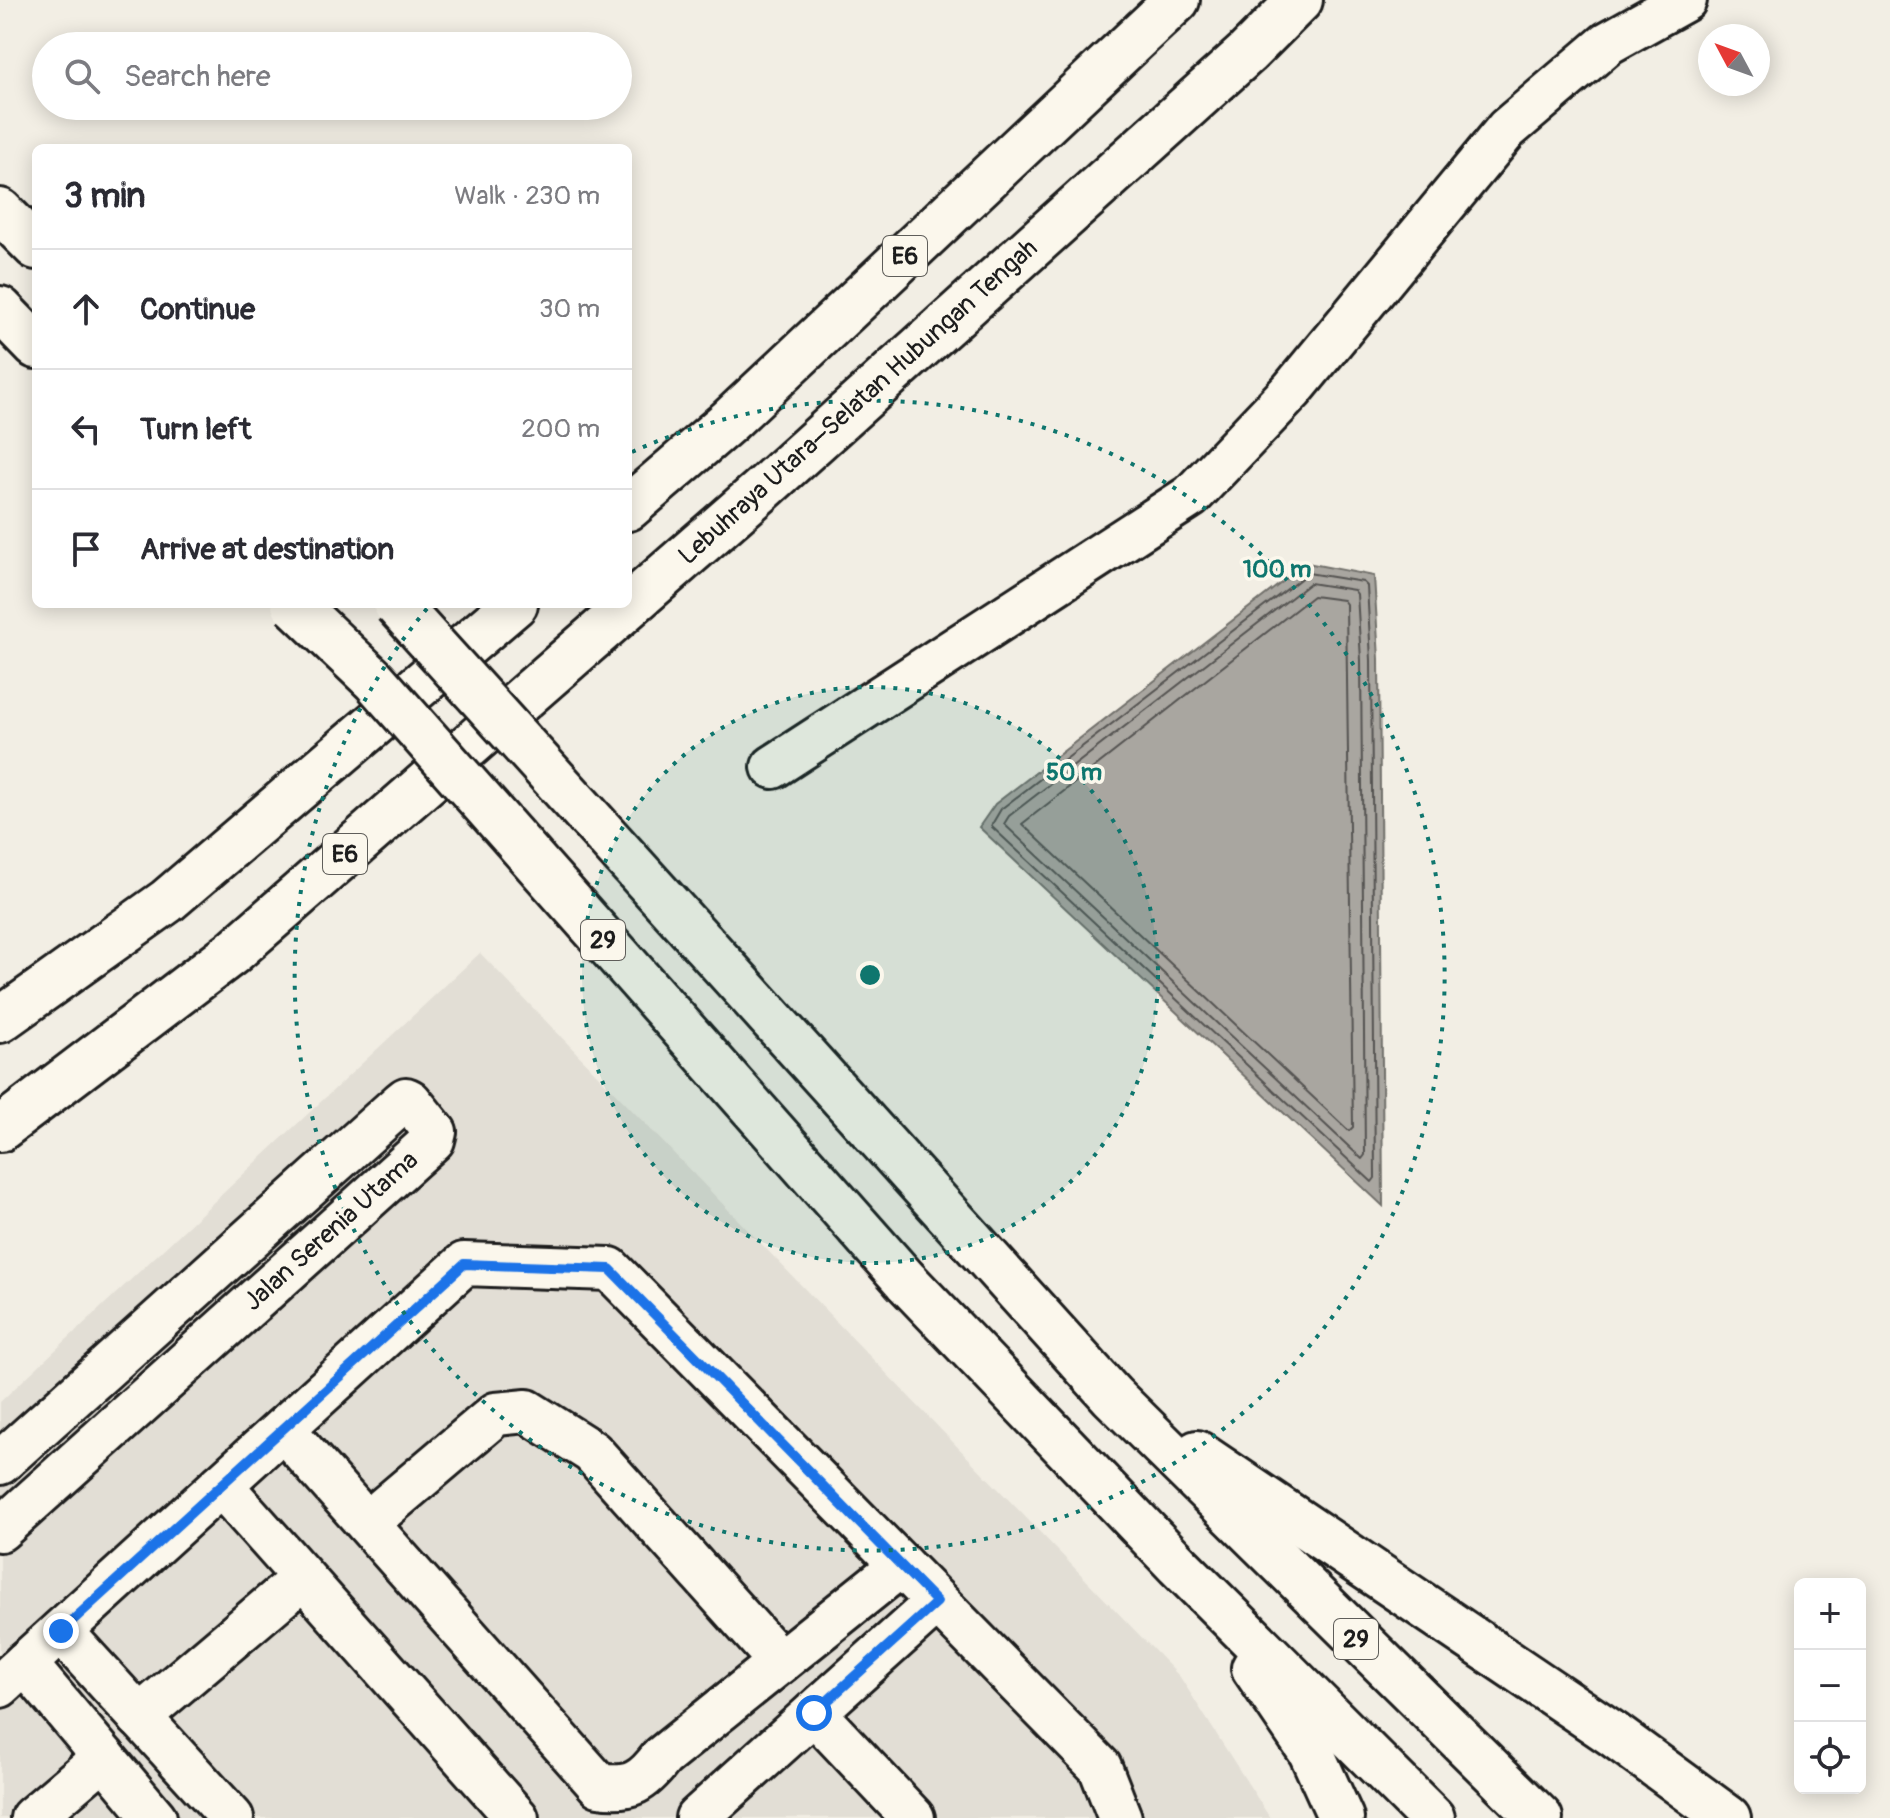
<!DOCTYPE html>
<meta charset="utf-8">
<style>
body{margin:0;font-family:Pangolin,sans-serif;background:#f2f2f3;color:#2b2b33}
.controls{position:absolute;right:24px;bottom:24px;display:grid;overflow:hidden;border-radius:12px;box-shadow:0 4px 20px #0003}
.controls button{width:72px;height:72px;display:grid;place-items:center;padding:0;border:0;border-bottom:2px solid #e1e1e2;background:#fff;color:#2b2b33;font:40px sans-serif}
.compass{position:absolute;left:1698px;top:24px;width:72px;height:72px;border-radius:50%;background:#fff;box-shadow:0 4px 20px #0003;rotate:311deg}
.stop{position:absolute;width:24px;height:24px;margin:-18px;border:6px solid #1a73e8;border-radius:50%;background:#fff}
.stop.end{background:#1a73e8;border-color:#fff;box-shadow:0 2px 8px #0008}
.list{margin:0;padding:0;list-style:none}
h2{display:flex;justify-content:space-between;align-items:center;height:104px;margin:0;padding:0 32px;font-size:34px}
h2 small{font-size:26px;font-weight:400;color:#7c7c81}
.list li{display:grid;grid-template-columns:52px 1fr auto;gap:24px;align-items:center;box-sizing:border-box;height:120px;padding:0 32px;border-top:2px solid #e1e1e2}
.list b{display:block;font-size:30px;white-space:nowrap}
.list em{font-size:26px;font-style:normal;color:#7c7c81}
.icon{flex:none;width:44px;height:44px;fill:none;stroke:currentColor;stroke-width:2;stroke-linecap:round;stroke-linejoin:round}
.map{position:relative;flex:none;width:1890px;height:1818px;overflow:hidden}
.search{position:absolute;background:#fff;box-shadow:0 4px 20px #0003;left:32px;top:32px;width:600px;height:88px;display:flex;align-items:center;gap:20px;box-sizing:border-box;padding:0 28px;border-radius:44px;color:#7c7c81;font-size:30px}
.panel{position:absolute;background:#fff;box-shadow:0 4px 20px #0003;left:32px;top:144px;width:600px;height:464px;border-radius:12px}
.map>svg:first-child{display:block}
.built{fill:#e2ded5}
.water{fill:#a9a6a0;stroke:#716f6b;stroke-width:2}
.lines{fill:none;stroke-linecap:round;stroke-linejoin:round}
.shore{stroke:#545351;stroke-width:2}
.minor-casing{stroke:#1c1c1c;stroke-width:48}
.highway-casing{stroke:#1c1c1c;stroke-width:50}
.minor{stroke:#fbf7ec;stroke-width:42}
.highway{stroke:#fbf7ec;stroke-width:44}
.highway-bridge-casing{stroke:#1c1c1c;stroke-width:50;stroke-linecap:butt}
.highway-bridge{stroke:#fbf7ec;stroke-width:44}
.route{stroke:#1a73e8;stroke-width:10}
.ring{fill:none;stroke:#0f766e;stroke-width:4;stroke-dasharray:4 8}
.labels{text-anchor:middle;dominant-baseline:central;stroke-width:7;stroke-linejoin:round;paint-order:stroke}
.shield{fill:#fbf7ec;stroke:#5f5e5a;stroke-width:2}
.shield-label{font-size:24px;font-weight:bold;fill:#1c1c1c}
.street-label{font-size:26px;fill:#1c1c1c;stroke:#fbf7ec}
.centre{fill:#0f766e;stroke:#fbf7ec;stroke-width:4}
.ring-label{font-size:24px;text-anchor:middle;font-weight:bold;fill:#0f766e;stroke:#fbf7ec;stroke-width:7;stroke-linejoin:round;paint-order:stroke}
</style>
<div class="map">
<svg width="1890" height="1818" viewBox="0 0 1890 1818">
<rect width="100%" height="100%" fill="#f2eee4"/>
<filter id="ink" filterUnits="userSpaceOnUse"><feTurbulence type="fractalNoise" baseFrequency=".0125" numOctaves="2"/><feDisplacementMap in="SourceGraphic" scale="16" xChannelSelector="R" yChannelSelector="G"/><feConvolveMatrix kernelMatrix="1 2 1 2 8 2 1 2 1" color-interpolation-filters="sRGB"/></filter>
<g filter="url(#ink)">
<polygon class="built" points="480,953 1180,1677 1270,1818 0,1818 0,1402"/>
<polygon class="water" points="1307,563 1374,576 1379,659 1383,1206 979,827 995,804"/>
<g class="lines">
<g class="shore">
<polygon points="1308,573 1363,582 1367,586 1371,660 1375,1178 1372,1182 991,826 1001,809"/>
<polygon points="1310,583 1354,590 1357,594 1361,660 1365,1155 1362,1159 1004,824 1009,816"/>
<polygon points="1313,596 1343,600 1346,604 1353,1127 1349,1131 1022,824"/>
</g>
<g class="minor-casing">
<g id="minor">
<polyline points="773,767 1191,496 1292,390 1507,129 1608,43 1685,0"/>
<path d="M283 1429 599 1785C631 1790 643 1782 662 1757L901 1565"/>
<polyline points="0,1463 401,1103 406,1099 410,1101 435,1132 433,1140 0,1530"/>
<polyline points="221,1485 517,1818"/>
<polyline points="367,1523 496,1414 527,1411 592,1452 780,1662"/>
<polyline points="61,1631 232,1818"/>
<polyline points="25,1663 155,1818"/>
<polyline points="0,1686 464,1264 610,1269 1100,1767 1120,1818"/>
<polyline points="814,1713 913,1818"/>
<polyline points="139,1717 303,1578"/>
<polyline points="32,1818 104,1757"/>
<polyline points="697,1818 937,1602"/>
</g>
</g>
<g class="highway-casing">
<g id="highway">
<polyline points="0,211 36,247"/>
<polyline points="0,309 36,346"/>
<polyline points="628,508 728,422 1177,0"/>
<polyline points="702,942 1112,1396 1540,1818"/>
<polyline points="0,1020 167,901 515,604"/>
<polyline points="0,1129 233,952 764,488 1247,53 1300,0"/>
<polyline points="906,1281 1178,1565 1432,1818"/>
<polyline points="1197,1453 1613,1734 1728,1818"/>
<polyline points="1254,1668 1311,1752 1341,1818"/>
</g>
</g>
<use href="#minor" class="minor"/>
<use href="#highway" class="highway"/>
<g class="highway-bridge-casing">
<g id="highway-bridge">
<polyline points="294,604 374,680 906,1281"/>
<polyline points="396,604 702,942"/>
</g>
</g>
<use href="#highway-bridge" class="highway-bridge"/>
</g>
</g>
<g class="lines" filter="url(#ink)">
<polyline class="route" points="61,1631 464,1264 610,1269 937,1602 814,1713"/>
</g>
<circle cx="870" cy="975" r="288" fill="#0f766e" fill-opacity=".12"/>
<g class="ring">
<circle cx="870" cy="975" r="288"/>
<path d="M632 452A575 575 0 1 1 430 605"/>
</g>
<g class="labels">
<g class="shield">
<rect x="883" y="236" width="44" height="40" rx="6"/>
<rect x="323" y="834" width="44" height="40" rx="6"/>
<rect x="581" y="920" width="44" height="40" rx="6"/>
<rect x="1334" y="1619" width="44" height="40" rx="6"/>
</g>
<g class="shield-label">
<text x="905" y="256">E6</text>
<text x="345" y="854">E6</text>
<text x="603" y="940">29</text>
<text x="1356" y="1639">29</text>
</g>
<g class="street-label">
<text transform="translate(858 402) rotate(-42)">Lebuhraya Utara–Selatan Hubungan Tengah</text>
<text transform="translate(331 1231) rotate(-42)">Jalan Serenia Utama</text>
</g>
</g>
<circle cx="870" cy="975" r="12" class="centre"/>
<g class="ring-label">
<text x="1277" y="577">100 m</text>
<text x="1074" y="780">50 m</text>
</g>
</svg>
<div class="controls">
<button>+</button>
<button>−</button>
<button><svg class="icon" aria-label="locate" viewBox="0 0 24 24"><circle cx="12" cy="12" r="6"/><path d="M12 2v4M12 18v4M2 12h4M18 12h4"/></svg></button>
</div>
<svg class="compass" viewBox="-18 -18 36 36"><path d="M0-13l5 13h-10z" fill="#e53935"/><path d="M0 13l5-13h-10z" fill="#7c7c81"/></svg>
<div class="stop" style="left:814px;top:1713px"></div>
<div class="stop end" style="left:61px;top:1631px"></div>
<div class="search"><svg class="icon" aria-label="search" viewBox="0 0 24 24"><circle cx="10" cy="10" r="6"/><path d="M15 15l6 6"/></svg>Search here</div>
<section class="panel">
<h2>3 min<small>Walk · 230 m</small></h2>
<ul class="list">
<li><svg class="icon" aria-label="ahead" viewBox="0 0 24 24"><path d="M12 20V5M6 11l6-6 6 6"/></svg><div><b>Continue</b></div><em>30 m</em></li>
<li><svg class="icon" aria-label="left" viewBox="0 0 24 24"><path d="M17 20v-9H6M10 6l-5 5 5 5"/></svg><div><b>Turn left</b></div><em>200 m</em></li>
<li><svg class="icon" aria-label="arrive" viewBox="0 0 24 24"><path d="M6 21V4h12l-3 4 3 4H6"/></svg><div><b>Arrive at destination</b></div></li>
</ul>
</section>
</div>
